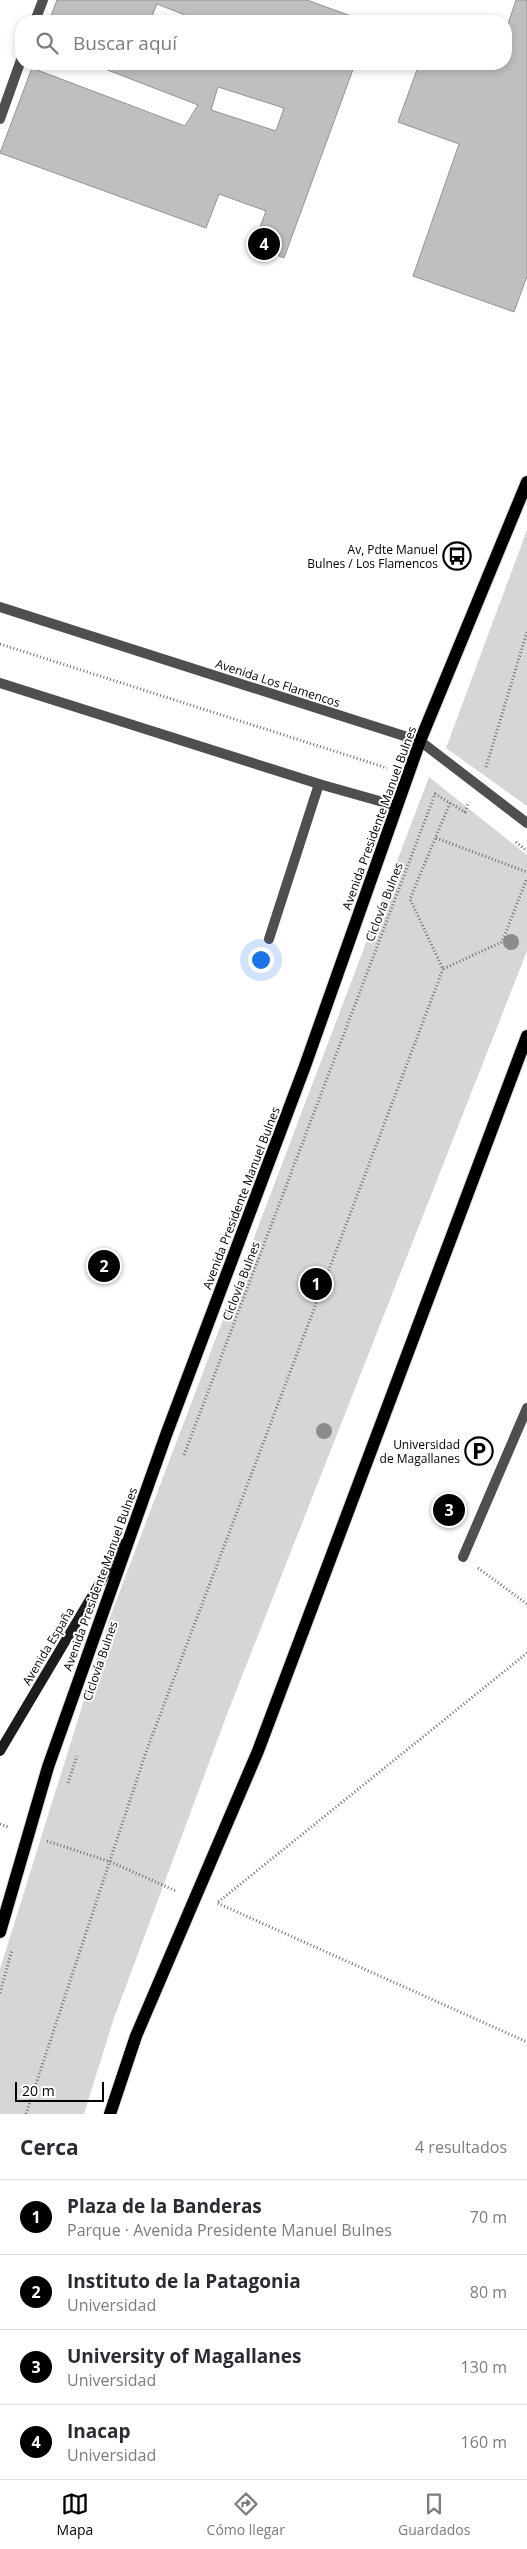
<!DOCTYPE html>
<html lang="es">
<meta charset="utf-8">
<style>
body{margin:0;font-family:"Open Sans",sans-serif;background:#f7f7f7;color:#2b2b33}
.scale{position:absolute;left:15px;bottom:12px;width:89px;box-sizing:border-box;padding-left:5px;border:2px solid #000;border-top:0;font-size:14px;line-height:18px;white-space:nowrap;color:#000;-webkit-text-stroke:4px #fff;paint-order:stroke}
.you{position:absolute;left:260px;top:959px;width:18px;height:18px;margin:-12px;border:4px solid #fff;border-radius:50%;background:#1a73e8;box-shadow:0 0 0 8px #1a73e833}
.badge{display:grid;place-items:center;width:32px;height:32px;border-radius:50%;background:#000;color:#fff;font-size:16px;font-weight:700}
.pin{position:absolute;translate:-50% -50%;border:2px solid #fff;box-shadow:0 1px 5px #0006}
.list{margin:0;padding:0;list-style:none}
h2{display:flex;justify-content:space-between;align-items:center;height:65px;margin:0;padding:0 20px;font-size:21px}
h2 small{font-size:16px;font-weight:400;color:#7c7c81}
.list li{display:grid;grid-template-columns:32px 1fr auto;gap:15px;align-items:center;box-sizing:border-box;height:75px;padding:0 20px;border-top:1px solid #e1e1e2}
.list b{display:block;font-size:19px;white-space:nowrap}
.list p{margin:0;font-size:16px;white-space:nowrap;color:#7c7c81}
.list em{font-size:16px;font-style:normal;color:#7c7c81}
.icon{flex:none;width:28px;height:28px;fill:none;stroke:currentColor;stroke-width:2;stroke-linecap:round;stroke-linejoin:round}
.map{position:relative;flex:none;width:527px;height:2114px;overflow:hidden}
.search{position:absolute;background:#fff;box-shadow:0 2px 8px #0003;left:15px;right:15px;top:15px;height:55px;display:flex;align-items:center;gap:12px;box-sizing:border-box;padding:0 18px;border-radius:20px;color:#7c7c81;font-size:19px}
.sheet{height:365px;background:#fff}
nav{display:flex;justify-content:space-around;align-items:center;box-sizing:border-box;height:70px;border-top:1px solid #e1e1e2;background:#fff;font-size:14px;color:#7c7c81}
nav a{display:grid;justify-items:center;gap:2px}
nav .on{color:#000}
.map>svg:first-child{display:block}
.green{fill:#d6d6d6}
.building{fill:#bfbfbf;stroke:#939393;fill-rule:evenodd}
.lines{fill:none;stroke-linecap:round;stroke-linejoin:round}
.primary-casing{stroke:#dbdbdb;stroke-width:14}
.path{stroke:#717171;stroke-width:3;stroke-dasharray:1 2.5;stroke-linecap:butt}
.service{stroke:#4f4f4f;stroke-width:10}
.tertiary{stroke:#4f4f4f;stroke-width:10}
.secondary{stroke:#1c1c1c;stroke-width:10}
.primary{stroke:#000;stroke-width:12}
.tree{fill:#8c8c8c}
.labels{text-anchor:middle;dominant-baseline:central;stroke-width:4;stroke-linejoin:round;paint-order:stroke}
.poi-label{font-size:12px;fill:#000;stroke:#fff;text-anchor:end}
.street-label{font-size:12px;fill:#000;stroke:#fff}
</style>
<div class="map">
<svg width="527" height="2114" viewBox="0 0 527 2114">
<rect width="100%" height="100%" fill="#fff"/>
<g class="green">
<polygon points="527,530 527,806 446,748"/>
<polygon points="429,777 527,855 527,951 229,1709 113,2021 84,2114 0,2114 0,1969 110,1617"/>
</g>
<g class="building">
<polygon points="57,0 307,0 365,21 200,21 157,4 150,21 49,21"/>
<polygon points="516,0 527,0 527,276 514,312 413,276 459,144 398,122 419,64 506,64 506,30"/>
<path d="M92 64H355L284 258 253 246 266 211 219 194 206 228 0 153 32 68 185 126 198 105ZM218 87 284 108 276 131 211 110Z"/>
</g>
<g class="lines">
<g class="primary-casing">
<g id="primary">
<polyline points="0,1932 48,1767 166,1435 305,1066 420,741 527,482"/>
<polyline points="110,2114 136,2036 258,1751 527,1036"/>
</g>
</g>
<g class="path">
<polyline points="0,644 387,768"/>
<polyline points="486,767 527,632"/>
<polyline points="450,803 410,899 443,969 502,942 527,878"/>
<polyline points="436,838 527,872"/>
<polyline points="516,842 527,851"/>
<polyline points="184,1455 435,794 465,812 469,802"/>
<polyline points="478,1568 527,1604"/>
<polyline points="527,1653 217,1903 527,2042"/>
<polyline points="68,1783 77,1756"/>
<polyline points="0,1824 8,1827"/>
<polyline points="47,1841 111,1862 176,1891"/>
<polyline points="0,1993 12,1950"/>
<polyline points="26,2114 146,1752 443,969"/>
</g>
<g class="service">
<polyline points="35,21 43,0"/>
<polyline points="0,119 21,60"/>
<polyline points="0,683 319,784 397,806"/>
<polyline points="269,939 319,784"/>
<polyline points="463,1557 527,1408"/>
</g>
<polyline class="tertiary" points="0,607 420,741 527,823"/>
<polyline class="secondary" points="0,1751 123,1544"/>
<use href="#primary" class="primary"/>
</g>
<g class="tree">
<circle cx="511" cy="942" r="8"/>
<circle cx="324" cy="1431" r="8"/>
</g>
<defs>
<g id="bus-ring" transform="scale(1.4375)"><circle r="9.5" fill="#fff" stroke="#000" stroke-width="1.5"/><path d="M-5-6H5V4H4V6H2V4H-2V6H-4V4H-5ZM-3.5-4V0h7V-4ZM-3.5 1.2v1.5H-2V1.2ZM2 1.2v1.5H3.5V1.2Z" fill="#000"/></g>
<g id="parking-ring" transform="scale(1.4375)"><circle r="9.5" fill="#fff" stroke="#000" stroke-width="1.5"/><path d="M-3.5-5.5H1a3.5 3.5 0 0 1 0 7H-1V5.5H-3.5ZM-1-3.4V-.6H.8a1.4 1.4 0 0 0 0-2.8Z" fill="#000"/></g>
</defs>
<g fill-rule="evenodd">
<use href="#bus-ring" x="457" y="556"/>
<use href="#parking-ring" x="479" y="1451"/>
</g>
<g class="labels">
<g class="poi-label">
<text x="438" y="549">Av, Pdte Manuel<tspan x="438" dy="14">Bulnes / Los Flamencos</tspan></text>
<text x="460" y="1444">Universidad<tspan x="460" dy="14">de Magallanes</tspan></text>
</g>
<g class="street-label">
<text transform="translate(278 683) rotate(18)">Avenida Los Flamencos</text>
<text transform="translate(379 818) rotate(-70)">Avenida Presidente Manuel Bulnes</text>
<text transform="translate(384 902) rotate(-69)">Ciclovía Bulnes</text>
<text transform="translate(241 1198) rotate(-69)">Avenida Presidente Manuel Bulnes</text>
<text transform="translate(241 1281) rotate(-69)">Ciclovía Bulnes</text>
<text transform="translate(100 1579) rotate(-70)">Avenida Presidente Manuel Bulnes</text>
<text transform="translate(48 1646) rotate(-59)">Avenida España</text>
<text transform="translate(100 1661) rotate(-71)">Ciclovía Bulnes</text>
</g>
</g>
</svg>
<div class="scale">20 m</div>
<div class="you"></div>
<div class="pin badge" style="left:316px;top:1284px">1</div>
<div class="pin badge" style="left:104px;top:1266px">2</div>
<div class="pin badge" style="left:449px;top:1510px">3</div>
<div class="pin badge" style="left:264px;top:244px">4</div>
<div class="search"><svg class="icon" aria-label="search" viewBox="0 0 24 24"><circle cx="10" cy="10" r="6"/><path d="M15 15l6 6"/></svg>Buscar aquí</div>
</div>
<section class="sheet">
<h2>Cerca<small>4 resultados</small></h2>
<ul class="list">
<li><span class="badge">1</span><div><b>Plaza de la Banderas</b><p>Parque · Avenida Presidente Manuel Bulnes</p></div><em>70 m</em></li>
<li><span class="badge">2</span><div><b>Instituto de la Patagonia</b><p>Universidad</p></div><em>80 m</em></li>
<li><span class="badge">3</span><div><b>University of Magallanes</b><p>Universidad</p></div><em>130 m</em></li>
<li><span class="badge">4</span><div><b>Inacap</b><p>Universidad</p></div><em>160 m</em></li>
</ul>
</section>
<nav>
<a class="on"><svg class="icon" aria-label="map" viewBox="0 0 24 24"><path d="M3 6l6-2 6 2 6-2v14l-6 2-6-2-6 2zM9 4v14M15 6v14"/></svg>Mapa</a>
<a><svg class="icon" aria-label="directions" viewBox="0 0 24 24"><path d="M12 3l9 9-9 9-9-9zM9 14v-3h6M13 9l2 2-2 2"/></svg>Cómo llegar</a>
<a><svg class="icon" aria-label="saved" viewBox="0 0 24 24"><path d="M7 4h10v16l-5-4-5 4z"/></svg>Guardados</a>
</nav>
